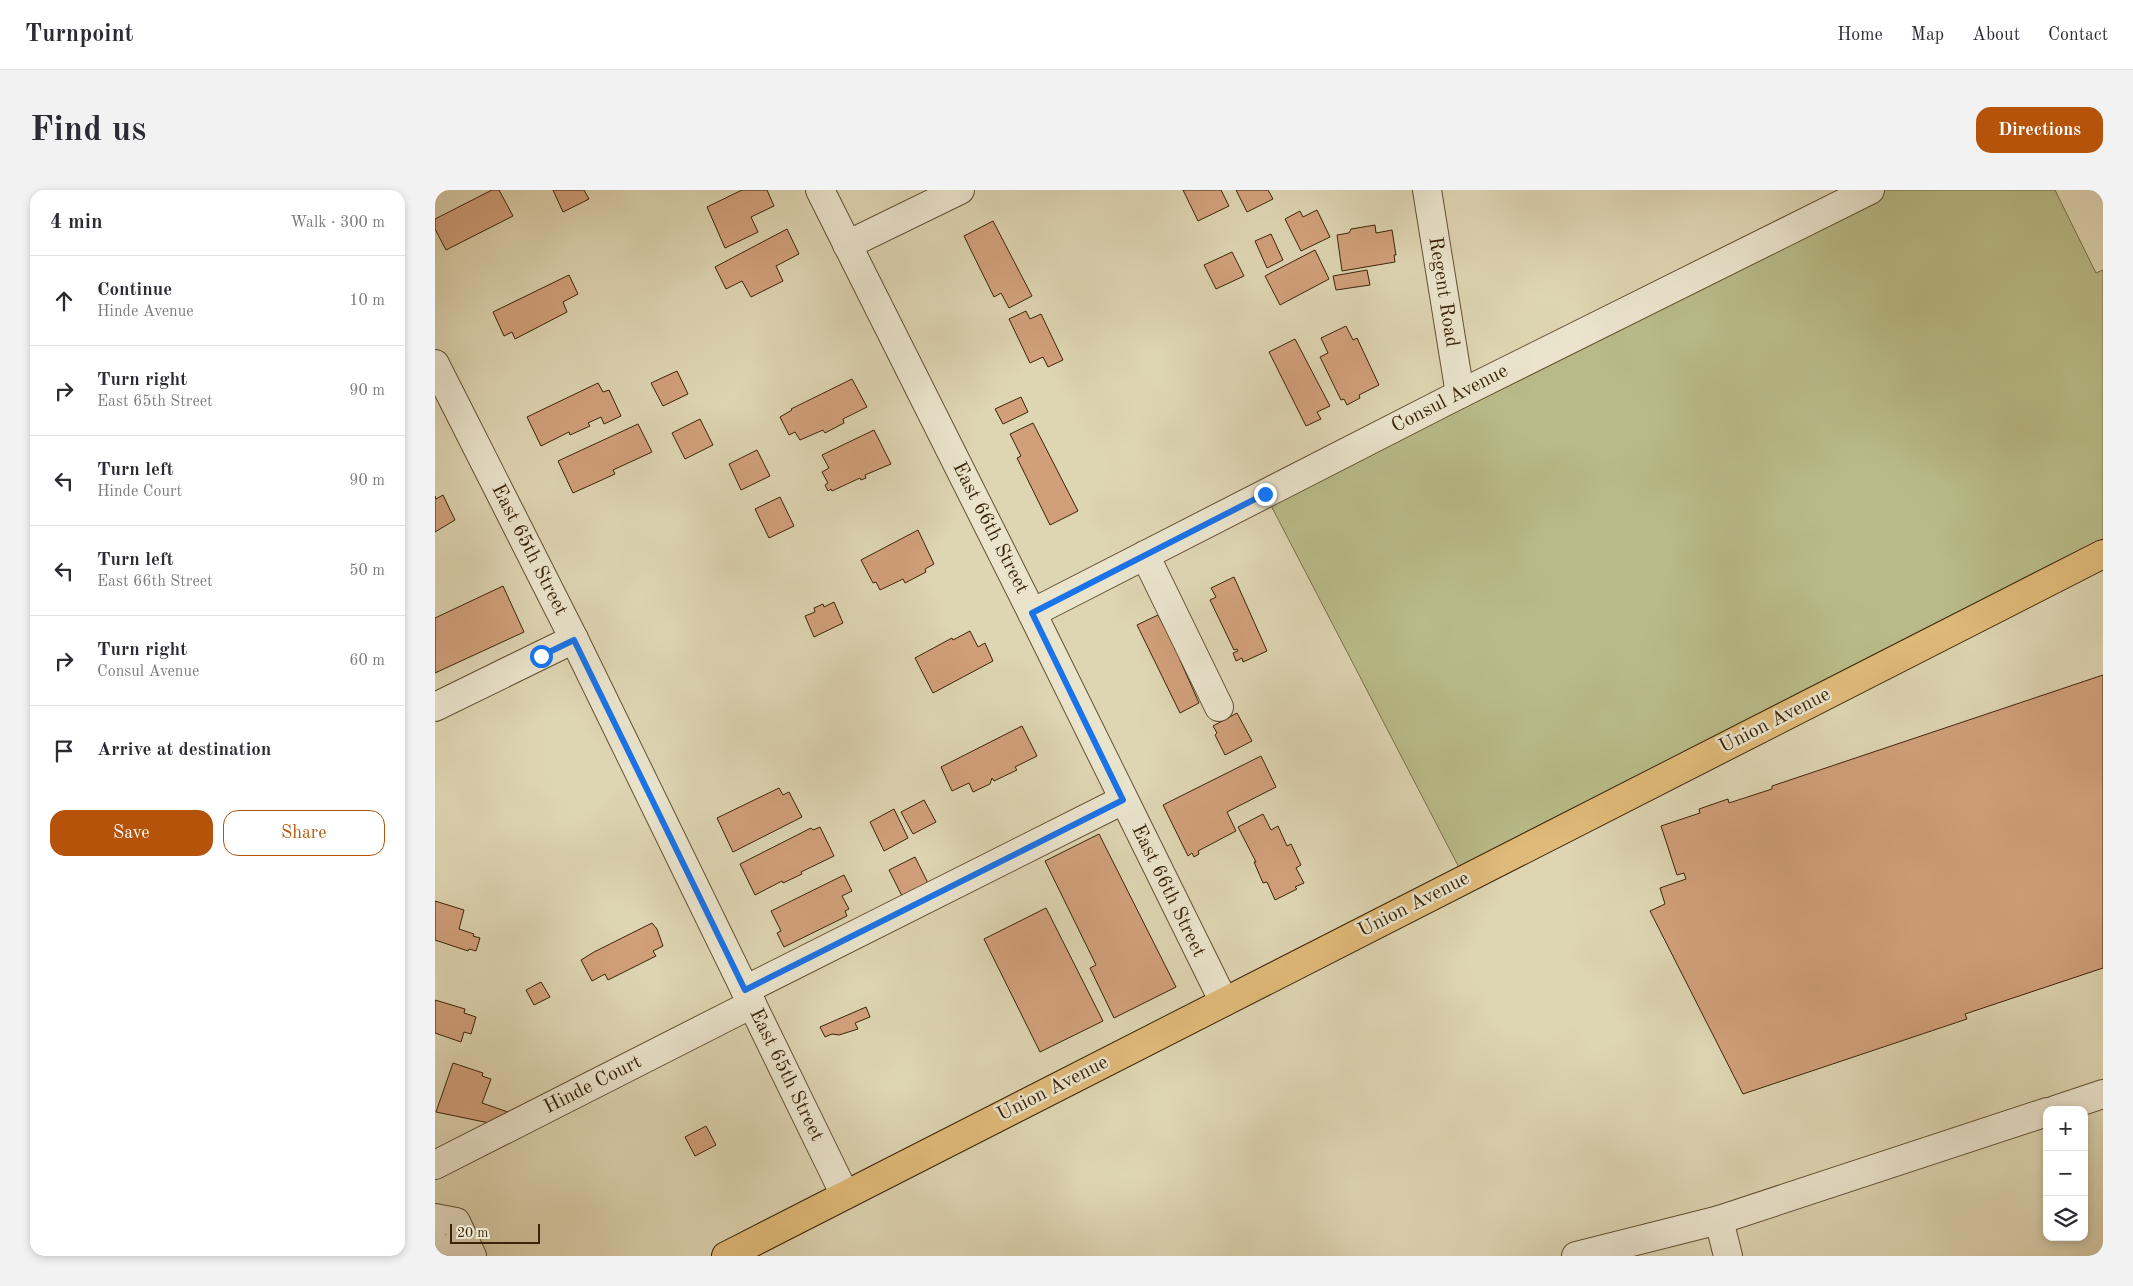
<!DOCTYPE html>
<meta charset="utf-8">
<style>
body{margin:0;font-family:"Old Standard TT",serif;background:#f2f2f3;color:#2b2b33}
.controls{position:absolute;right:15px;bottom:15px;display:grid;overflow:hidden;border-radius:10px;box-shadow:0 2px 8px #0003}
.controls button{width:45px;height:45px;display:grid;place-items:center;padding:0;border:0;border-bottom:1px solid #e1e1e2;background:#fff;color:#2b2b33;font:25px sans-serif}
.scale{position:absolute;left:15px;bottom:12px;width:90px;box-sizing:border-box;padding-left:5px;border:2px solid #3b2407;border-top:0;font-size:14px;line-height:18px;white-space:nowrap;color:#3b2407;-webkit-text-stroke:4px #eae4cd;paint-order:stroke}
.stop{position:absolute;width:15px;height:15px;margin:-11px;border:4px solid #1a73e8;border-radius:50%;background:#fff}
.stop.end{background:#1a73e8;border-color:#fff;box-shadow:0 1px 5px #0008}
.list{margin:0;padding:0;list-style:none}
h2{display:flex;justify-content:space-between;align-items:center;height:65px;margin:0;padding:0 20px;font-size:21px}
h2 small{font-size:16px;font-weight:400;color:#7c7c81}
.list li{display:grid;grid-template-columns:32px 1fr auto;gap:15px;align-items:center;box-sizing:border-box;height:90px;padding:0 20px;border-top:1px solid #e1e1e2}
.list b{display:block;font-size:19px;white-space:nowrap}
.list p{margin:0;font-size:16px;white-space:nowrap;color:#7c7c81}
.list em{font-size:16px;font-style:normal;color:#7c7c81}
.actions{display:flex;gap:10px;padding:15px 20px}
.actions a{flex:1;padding:11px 0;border:1px solid #b45309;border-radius:15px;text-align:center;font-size:18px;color:#b45309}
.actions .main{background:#b45309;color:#fff}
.icon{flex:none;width:28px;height:28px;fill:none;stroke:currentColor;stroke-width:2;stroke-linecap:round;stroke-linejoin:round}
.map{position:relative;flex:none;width:1668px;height:1066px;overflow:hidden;border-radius:15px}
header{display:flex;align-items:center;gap:30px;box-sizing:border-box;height:70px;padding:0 25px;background:#fff;border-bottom:1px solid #e1e1e2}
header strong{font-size:24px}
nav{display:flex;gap:28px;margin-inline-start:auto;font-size:18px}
.intro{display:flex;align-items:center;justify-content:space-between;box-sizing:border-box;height:120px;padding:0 30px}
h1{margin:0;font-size:35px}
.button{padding:12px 22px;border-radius:15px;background:#b45309;color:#fff;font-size:18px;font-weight:700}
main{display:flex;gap:30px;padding:0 30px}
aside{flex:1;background:#fff;border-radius:15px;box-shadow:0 2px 8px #0003}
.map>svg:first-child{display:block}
.green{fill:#b8bb88;stroke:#7a7048}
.building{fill:#d1a07b;stroke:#3b2407}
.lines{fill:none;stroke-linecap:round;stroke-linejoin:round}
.minor-casing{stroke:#645032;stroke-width:30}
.major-casing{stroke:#3b2407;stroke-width:30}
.minor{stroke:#eae4cd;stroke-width:28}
.major{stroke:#dfba79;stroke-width:28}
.route{stroke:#1a73e8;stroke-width:6}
.labels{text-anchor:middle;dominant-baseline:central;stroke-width:5;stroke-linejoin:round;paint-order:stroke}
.street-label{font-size:20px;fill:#3b2407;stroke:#eae4cd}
</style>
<header>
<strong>Turnpoint</strong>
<nav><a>Home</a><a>Map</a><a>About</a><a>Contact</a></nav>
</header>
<div class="intro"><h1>Find us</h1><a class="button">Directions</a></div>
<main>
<aside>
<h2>4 min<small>Walk · 300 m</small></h2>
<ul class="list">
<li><svg class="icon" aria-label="ahead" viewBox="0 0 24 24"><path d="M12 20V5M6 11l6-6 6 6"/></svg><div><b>Continue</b><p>Hinde Avenue</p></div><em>10 m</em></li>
<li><svg class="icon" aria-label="right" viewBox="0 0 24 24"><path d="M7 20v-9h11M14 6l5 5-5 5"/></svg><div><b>Turn right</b><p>East 65th Street</p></div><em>90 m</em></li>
<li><svg class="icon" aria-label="left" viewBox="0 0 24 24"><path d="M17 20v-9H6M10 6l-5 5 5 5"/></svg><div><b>Turn left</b><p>Hinde Court</p></div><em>90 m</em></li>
<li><svg class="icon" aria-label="left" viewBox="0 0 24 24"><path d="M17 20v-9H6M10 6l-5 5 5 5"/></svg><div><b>Turn left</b><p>East 66th Street</p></div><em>50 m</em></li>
<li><svg class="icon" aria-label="right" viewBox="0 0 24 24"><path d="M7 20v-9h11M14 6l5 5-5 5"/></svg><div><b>Turn right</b><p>Consul Avenue</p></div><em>60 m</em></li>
<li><svg class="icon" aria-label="arrive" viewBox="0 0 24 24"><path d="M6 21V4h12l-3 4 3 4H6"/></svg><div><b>Arrive at destination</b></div></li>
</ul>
<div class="actions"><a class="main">Save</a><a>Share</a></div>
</aside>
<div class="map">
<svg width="1668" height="1066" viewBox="0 0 1668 1066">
<rect width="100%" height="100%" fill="#ded5b2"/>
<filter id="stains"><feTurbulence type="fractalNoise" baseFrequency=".004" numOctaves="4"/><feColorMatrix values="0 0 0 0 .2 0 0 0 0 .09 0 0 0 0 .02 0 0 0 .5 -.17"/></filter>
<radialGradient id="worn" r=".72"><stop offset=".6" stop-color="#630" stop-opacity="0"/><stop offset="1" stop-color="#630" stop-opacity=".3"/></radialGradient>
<polygon class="green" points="1437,0 1620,0 1661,83 1668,80 1668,364 1030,689 830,304"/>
<g class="building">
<polygon points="57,0 64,0 78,26 11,60 0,39 0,29"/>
<polygon points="118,0 149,0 154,9 128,22"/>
<polygon points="307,0 332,0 339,16 316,27 323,42 290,58 272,17"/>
<polygon points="748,0 786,0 794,16 763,31"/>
<polygon points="801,0 833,0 838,9 812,22"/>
<polygon points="882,20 895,47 866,61 850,29 865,21 868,27"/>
<polygon points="558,31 597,106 574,118 566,103 559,107 529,46"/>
<polygon points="940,35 941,43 957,40 961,65 959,65 960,72 907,81 902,45 914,43 916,39"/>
<polygon points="352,39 364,64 341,76 348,91 316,107 307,91 291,99 280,77"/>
<polygon points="836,44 848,70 832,78 820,51"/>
<polygon points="880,60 894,89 845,115 830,86"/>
<polygon points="797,62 809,86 781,99 769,75"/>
<polygon points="932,80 935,95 901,100 898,86"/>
<polygon points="134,85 143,104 128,112 132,122 80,149 77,142 69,146 58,122"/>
<polygon points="591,121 595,129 606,124 628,170 613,177 608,167 595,173 574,129"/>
<polygon points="911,136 918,150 922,148 944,195 924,205 925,208 912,215 909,209 906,210 885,167 893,163 886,148"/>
<polygon points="860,149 895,216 882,222 886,229 871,236 834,162"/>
<polygon points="242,181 253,204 228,216 216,193"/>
<polygon points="417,189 432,217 408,229 409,233 390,243 388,240 365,250 360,242 354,245 345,227 357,220 356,219"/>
<polygon points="163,193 168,202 174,200 186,226 169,234 166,227 153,233 155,236 135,245 134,242 106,256 92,227"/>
<polygon points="586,207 593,222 568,234 560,219"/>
<polygon points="265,229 278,255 250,269 237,243"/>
<polygon points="598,233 643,321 615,335 582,268 586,266 575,244"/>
<polygon points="203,234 217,262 178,280 180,284 138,303 123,271"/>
<polygon points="439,240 456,274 430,285 431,288 426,290 425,288 397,301 396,299 393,301 390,295 393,293 387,282 394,278 387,265"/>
<polygon points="322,260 335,286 306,300 294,274"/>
<polygon points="8,305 20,330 0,342 0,306 1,309"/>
<polygon points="345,307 359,336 334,348 320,319"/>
<polygon points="483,340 499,374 490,379 491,382 470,393 468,389 445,400 441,392 438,393 426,370"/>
<polygon points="799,387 832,461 808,472 807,468 801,471 798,463 803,461 802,459 799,460 775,410 781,407 776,398"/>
<polygon points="68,396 89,442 0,483 0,428"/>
<polygon points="399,412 408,433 379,447 370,426 380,422 379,418 388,414 389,417"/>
<polygon points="723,425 730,438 734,435 750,468 745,470 764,513 745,523 702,435"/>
<polygon points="535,441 543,457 550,453 558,471 498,503 480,468 517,448 518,450"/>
<polygon points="1668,485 1668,778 1530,824 1532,829 1308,904 1215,721 1230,714 1225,698 1251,689 1249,683 1242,685 1226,636 1265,623 1264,619 1293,609 1294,613 1337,599 1337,596"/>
<polygon points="802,523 817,551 790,565 780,545 782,543 778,536"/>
<polygon points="587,536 602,566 580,577 582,580 559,591 557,588 555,594 538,602 534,593 517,601 506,577"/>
<polygon points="826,566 841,597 792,622 801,641 763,661 764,664 759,667 757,663 753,666 728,615"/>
<polygon points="344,598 348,605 354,602 367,627 298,662 282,628"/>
<polygon points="489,610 501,632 478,644 466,622"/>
<polygon points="459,619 473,648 449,661 435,632"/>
<polygon points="828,624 836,640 843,636 852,656 856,654 866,675 861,678 869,693 860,697 862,699 840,710 832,692 828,693 819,672 821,672 803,637"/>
<polygon points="385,637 399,666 366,682 367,684 348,693 347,691 320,705 305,674 376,638 378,640"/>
<polygon points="664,644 741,797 679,828 655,778 661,775 610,671"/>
<polygon points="480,667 495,697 469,710 454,680"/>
<polygon points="409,685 417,701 407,706 414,719 410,721 412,726 349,757 342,743 346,741 336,721"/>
<polygon points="0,711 29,720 24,739 39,744 38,746 45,748 41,761 34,759 33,761 0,750"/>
<polygon points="611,718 668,831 605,862 549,749"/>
<polygon points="217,733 222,739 228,756 218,761 221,766 173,790 170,784 157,791 146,770 159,762"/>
<polygon points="106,792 115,807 99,815 91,800"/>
<polygon points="0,810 30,819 29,823 41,827 36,844 29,842 26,852 0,843"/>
<polygon points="431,817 435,827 420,833 423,839 404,845 397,844 390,847 385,837"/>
<polygon points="18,873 48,883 47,886 56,889 47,913 73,922 59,934 1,922"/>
<polygon points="271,936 281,955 260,966 250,947"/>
</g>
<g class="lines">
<g class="minor-casing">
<g id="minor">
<polyline points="385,0 597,423 789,812"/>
<polyline points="992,0 1025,204"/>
<polyline points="412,55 525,0"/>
<polyline points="0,174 139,449 410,1005"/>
<polyline points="710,365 784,517"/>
<polyline points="597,423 1025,204 1435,0"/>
<polyline points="0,517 139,449"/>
<polyline points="310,800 688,610"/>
<polyline points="1620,920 1668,904"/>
<polyline points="0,975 317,814"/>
<polyline points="0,1028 21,1032 37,1066"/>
<polyline points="0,1055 21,1066"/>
<polyline points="1141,1066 1284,1030"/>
<polyline points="1293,1066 1284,1030 1612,922"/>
</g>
</g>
<g class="major-casing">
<polyline id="major" points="291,1066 1668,364"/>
</g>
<use href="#minor" class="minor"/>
<use href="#major" class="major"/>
</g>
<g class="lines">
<polyline class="route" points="106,466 139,450 310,800 688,610 597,423 830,304"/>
</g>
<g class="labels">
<g class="street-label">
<text transform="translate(1008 102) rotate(81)">Regent Road</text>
<text transform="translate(1015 209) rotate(-27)">Consul Avenue</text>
<text transform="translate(555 338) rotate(63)">East 66th Street</text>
<text transform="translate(94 360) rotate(63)">East 65th Street</text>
<text transform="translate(1340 531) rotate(-27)">Union Avenue</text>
<text transform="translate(733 701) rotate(64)">East 66th Street</text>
<text transform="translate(979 715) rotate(-27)">Union Avenue</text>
<text transform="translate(351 885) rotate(64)">East 65th Street</text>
<text transform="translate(158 895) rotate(-27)">Hinde Court</text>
<text transform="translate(618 899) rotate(-27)">Union Avenue</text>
</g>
</g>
<rect width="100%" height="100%" filter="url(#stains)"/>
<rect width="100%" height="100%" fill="url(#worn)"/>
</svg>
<div class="controls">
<button>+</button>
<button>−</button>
<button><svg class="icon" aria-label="layers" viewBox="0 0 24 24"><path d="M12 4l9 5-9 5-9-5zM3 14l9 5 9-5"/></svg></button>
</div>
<div class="scale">20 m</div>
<div class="stop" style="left:106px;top:466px"></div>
<div class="stop end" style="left:830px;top:304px"></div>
</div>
</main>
